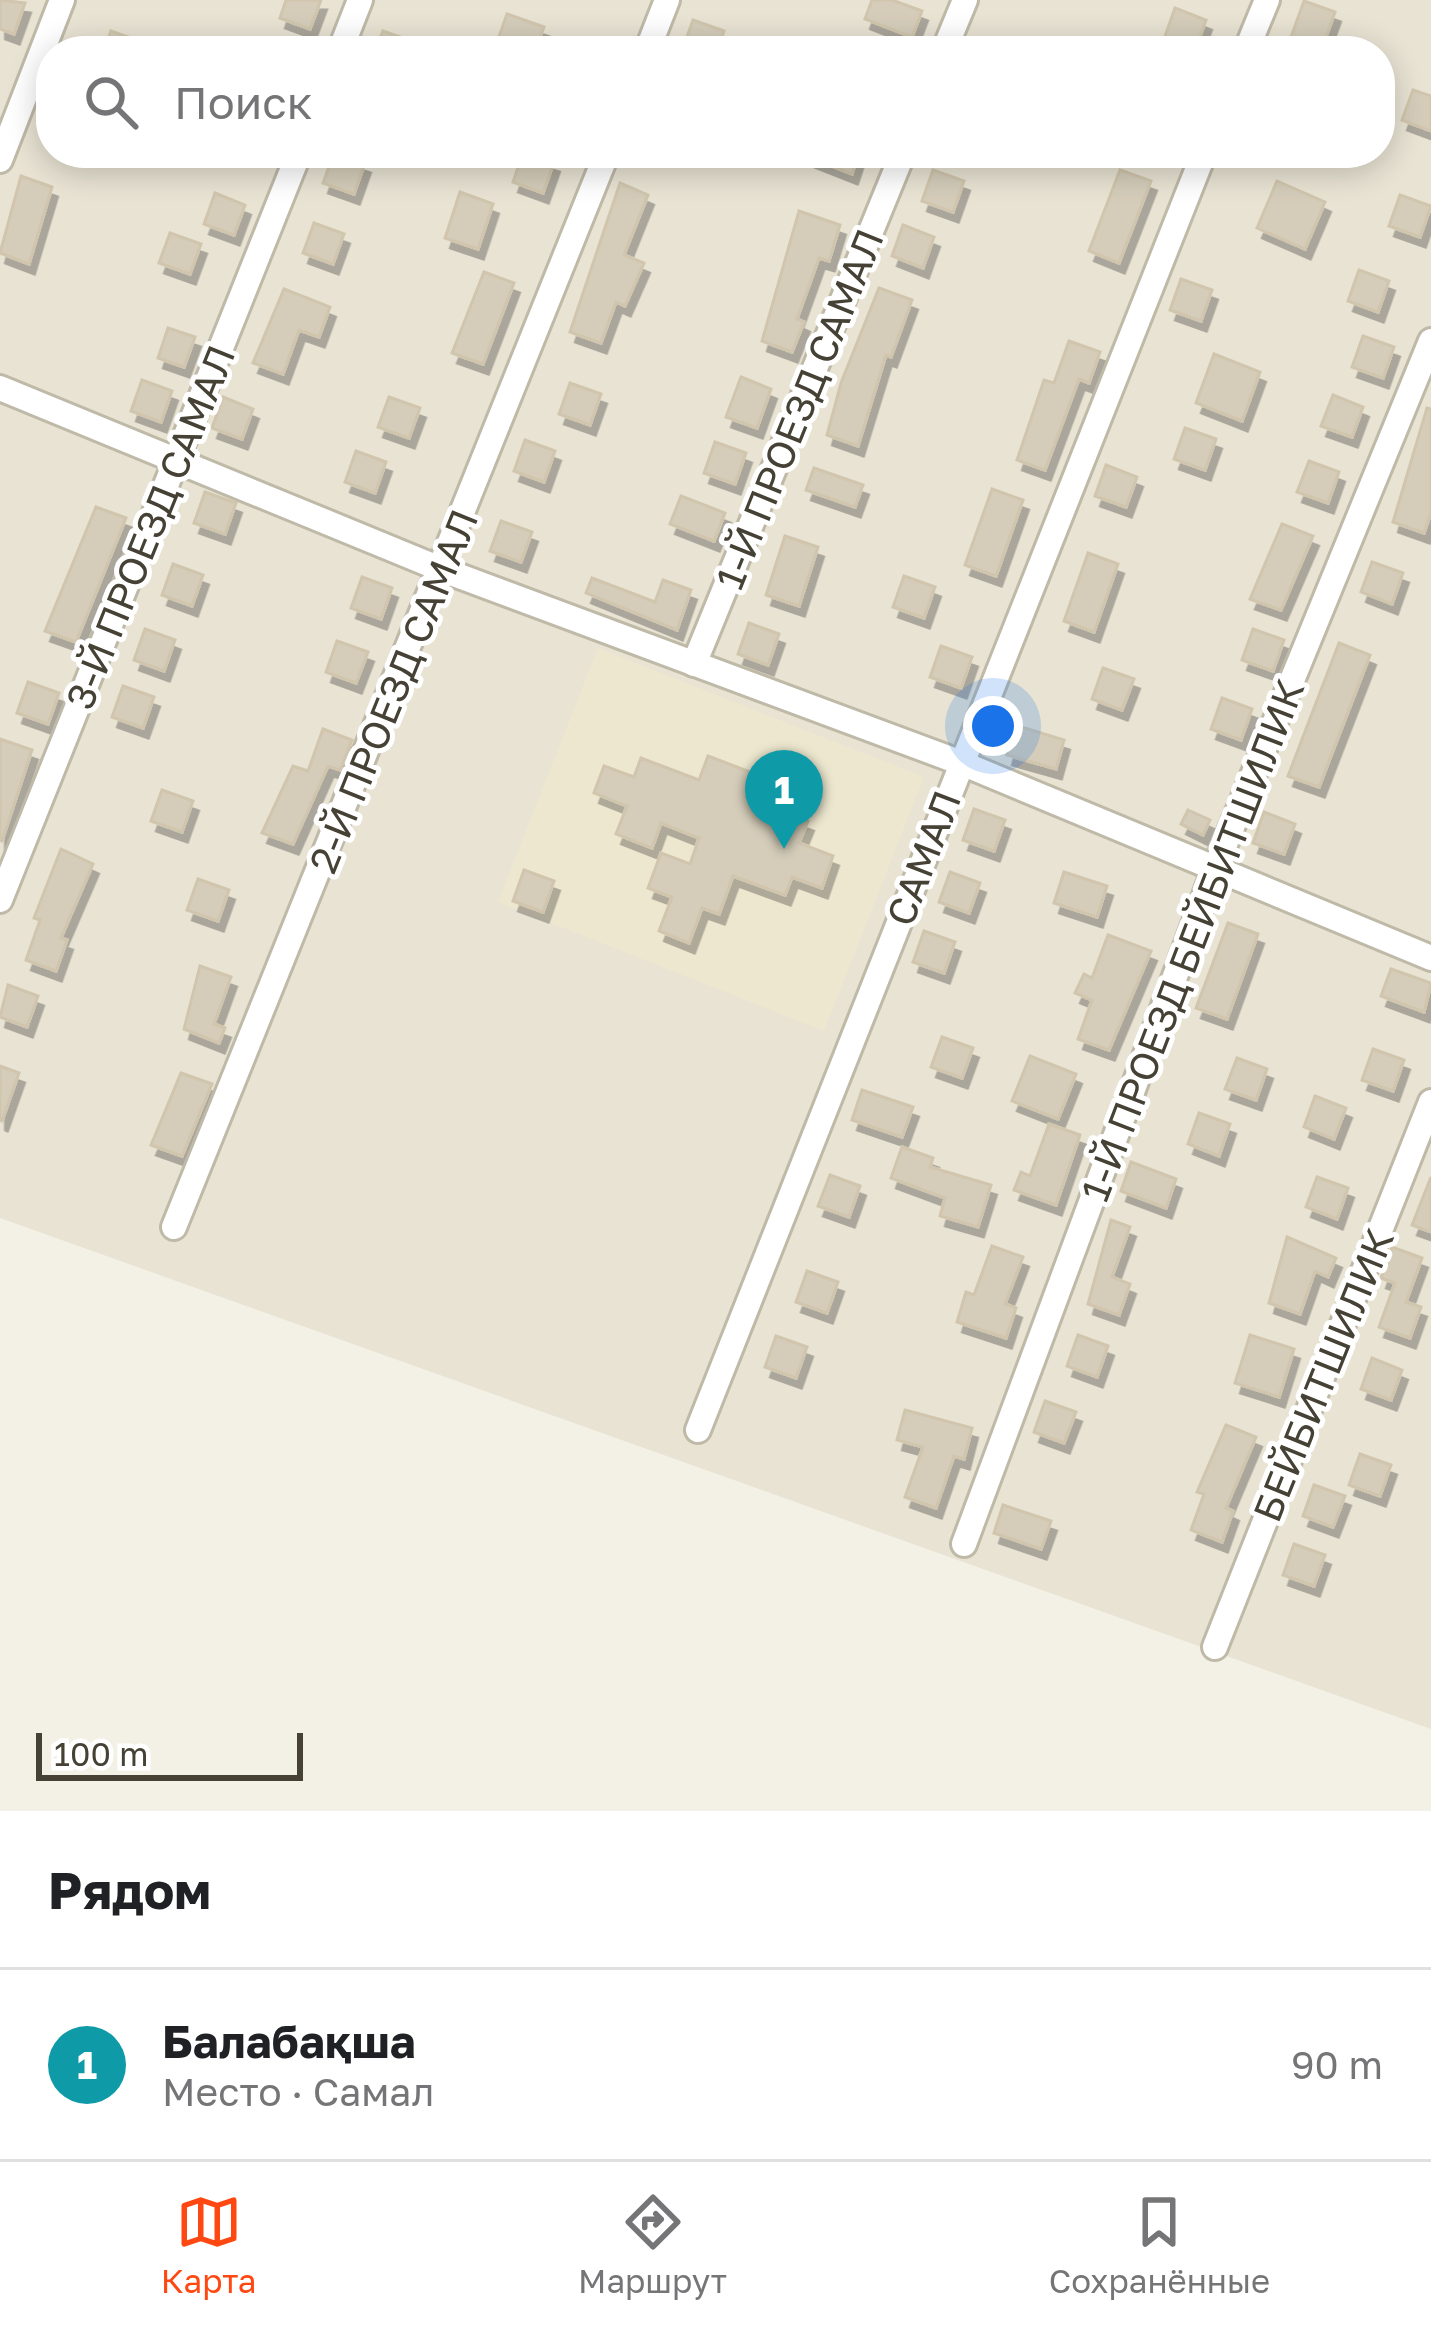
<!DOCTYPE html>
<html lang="ru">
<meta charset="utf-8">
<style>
body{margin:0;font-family:"Golos Text",sans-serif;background:#f2f2f2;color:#202124}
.scale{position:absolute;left:36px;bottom:30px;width:267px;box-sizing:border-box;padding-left:12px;border:6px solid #464135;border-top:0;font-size:33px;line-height:42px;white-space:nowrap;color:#464135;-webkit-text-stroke:9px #fff;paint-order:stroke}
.you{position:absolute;left:993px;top:726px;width:42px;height:42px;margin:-30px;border:9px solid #fff;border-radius:50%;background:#1a73e8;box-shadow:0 0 0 18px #1a73e833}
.badge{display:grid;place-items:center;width:78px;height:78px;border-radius:50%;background:#ff4711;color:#fff;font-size:39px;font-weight:700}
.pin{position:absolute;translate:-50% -99px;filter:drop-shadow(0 3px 6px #0008)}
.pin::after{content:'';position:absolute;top:63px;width:42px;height:36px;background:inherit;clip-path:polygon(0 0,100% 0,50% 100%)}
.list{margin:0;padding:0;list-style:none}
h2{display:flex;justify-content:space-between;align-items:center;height:156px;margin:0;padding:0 48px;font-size:51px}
h2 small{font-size:39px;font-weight:400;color:#757577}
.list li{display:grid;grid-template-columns:78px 1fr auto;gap:36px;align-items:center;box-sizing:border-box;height:192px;padding:0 48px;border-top:3px solid #e0e0e0}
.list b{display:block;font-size:45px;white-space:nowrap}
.list p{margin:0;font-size:39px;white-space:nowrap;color:#757577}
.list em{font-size:39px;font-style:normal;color:#757577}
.icon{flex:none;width:66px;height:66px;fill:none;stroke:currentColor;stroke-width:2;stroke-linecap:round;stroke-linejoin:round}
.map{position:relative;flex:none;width:1431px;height:1811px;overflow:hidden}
.search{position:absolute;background:#fff;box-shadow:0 6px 30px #0003;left:36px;right:36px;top:36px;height:132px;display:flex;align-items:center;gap:30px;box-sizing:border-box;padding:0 42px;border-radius:48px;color:#757577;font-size:45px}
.sheet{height:348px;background:#fff}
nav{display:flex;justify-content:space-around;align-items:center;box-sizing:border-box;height:168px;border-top:3px solid #e0e0e0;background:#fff;font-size:33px;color:#757577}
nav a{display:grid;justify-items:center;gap:6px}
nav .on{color:#ff4711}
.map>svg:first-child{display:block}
.residential{fill:#e8e3d3;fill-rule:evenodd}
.education{fill:#ede7cf}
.building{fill:#d5cdba;stroke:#d1c6ad;stroke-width:3;filter:url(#shadow)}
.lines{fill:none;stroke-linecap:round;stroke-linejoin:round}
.minor-casing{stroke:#bfb9a8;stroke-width:30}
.minor{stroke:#fff;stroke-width:24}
.labels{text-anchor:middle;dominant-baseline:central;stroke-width:10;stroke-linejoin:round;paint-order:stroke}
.street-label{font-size:39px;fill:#464135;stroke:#fff}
</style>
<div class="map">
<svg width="1431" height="1811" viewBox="0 0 1431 1811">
<defs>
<filter id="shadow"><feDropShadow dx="5.5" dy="10" stdDeviation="0" flood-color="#0004"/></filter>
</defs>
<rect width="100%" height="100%" fill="#f3f0e5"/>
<path class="residential" d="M0 0H1431V1729L0 1218ZM51 51H1380V153H51Z"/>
<polygon class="education" points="598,648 924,777 824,1031 498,902"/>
<g class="building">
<polygon points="0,0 25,3 14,34 0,29"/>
<polygon points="286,0 321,0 310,29 280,18"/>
<polygon points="872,0 892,0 922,11 912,37 865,19"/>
<polygon points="1304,1 1335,12 1321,51 1286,51"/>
<polygon points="1175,8 1206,20 1195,50 1164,39"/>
<polygon points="507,14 544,27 535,51 494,51"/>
<polygon points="693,20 724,31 717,51 682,51"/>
<polygon points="111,31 162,49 161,51 104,51"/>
<polygon points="383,31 434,49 434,51 375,51"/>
<polygon points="1413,90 1431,96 1431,131 1402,120"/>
<polygon points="334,153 365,163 354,194 323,183"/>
<polygon points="523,153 554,162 543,193 513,182"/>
<polygon points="799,153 859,153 852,174"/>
<polygon points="933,170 964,181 953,212 922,201"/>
<polygon points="1120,170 1151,181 1119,263 1089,251"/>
<polygon points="21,176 52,187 29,264 0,253"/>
<polygon points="1277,181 1325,202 1305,249 1257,228"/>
<polygon points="620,183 648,195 624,255 644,263 625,306 616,302 601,343 570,332"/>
<polygon points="460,192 493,204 478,249 445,238"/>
<polygon points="215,193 245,205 234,235 204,224"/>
<polygon points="1400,195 1431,206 1420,237 1389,226"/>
<polygon points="799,211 840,225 829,261 819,258 797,319 804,322 792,352 762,341"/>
<polygon points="314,223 344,234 333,264 303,253"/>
<polygon points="903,225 934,237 923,268 892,256"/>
<polygon points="170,233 201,244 190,274 159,263"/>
<polygon points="1359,270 1389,281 1378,312 1348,301"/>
<polygon points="484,272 514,283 483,364 452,353"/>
<polygon points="1181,279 1212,290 1201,321 1170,310"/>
<polygon points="879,288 912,300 891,357 886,355 858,446 827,435 841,383"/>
<polygon points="284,289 330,307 319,337 299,330 283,374 253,363"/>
<polygon points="168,328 195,337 184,367 158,358"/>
<polygon points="1363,336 1394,347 1383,378 1352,367"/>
<polygon points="1069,341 1100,352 1089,383 1079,379 1045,470 1017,460 1044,380 1054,383"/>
<polygon points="1214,354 1260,372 1242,421 1196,403"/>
<polygon points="741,377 771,389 757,428 726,417"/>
<polygon points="142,380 172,391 161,422 131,411"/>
<polygon points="570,383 601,394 590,425 559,414"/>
<polygon points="1333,395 1363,407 1352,437 1321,426"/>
<polygon points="223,397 253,409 242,439 212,428"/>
<polygon points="389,397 420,408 409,438 378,427"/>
<polygon points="1427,408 1431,409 1431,513 1424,533 1393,522"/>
<polygon points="1185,428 1216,439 1205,470 1174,459"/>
<polygon points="525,440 555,451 544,482 514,471"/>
<polygon points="715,442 746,453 735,484 704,473"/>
<polygon points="356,451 386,462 375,493 345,482"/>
<polygon points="1309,461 1339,472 1328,503 1297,492"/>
<polygon points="1106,465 1137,477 1126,507 1095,496"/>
<polygon points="814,468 863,485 855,507 806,490"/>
<polygon points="992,489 1023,500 996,576 965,565"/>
<polygon points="205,492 236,503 225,534 194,523"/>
<polygon points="681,496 725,513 714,541 670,524"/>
<polygon points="96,507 126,518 76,642 45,631"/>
<polygon points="501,521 532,532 521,562 490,551"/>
<polygon points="1282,524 1313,536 1281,610 1250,599"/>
<polygon points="785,536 818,547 799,606 766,595"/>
<polygon points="1088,553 1118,564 1094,632 1064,621"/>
<polygon points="1372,562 1403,573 1392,604 1361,592"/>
<polygon points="173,564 203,575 192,606 162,595"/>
<polygon points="904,576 935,587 924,618 893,607"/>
<polygon points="362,577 392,588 381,619 351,608"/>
<polygon points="592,578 655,602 663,580 691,590 677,630 586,593"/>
<polygon points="749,623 779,634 768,665 738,654"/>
<polygon points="145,629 175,640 164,671 134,660"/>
<polygon points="1253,629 1284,640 1273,671 1242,660"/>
<polygon points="337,641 368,652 356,683 326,672"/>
<polygon points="1339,643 1370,655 1319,787 1288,776"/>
<polygon points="941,646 972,657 961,688 930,677"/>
<polygon points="1103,668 1134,679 1122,710 1092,699"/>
<polygon points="28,682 59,693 48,724 17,713"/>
<polygon points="123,686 154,697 143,728 112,717"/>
<polygon points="1222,698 1252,709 1241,740 1211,729"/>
<polygon points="1015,725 1064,740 1056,769 1007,755"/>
<polygon points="323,729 352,740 340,770 328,766 293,844 262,833 293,766 308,771"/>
<polygon points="0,739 32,750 2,841 0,840"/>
<polygon points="708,756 766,778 757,802 808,821 799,843 833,856 822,888 792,877 785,895 733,876 719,914 702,908 689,943 659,931 672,897 648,888 661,853 690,864 699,838 661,823 652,848 616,834 627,806 594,793 604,766 634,777 641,758 699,780"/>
<polygon points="162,790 193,801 182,832 151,821"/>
<polygon points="974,809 1005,820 994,851 963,840"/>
<polygon points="1188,810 1210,820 1203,835 1181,824"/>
<polygon points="1264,812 1295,824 1284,854 1253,843"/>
<polygon points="61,849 93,864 61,938 67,940 56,971 26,960 40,920 34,918"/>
<polygon points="524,870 554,881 543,912 513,901"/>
<polygon points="950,872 980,883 969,913 939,902"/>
<polygon points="1064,872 1107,886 1097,917 1054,903"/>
<polygon points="198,879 229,890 218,921 187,910"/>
<polygon points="1228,923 1258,934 1227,1019 1196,1008"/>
<polygon points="924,931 955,942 944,973 913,962"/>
<polygon points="1108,935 1151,951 1109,1050 1078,1039 1092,1000 1075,993 1084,974 1092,978"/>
<polygon points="200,966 231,977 214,1024 225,1028 219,1043 184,1029"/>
<polygon points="1391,969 1431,983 1424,1012 1381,996"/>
<polygon points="8,985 38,996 27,1027 0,1017"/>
<polygon points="942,1037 973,1048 962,1078 931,1067"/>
<polygon points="1373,1049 1404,1060 1393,1091 1362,1080"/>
<polygon points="1030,1056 1076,1074 1058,1119 1012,1101"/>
<polygon points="1237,1058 1267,1069 1256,1100 1225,1089"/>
<polygon points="0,1066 19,1073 2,1121 0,1120"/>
<polygon points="181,1073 212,1084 182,1156 151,1145"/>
<polygon points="862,1090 913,1107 902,1137 852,1120"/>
<polygon points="1315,1096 1346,1108 1334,1139 1304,1127"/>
<polygon points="1199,1113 1230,1124 1219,1156 1188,1144"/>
<polygon points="1049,1124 1080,1135 1056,1205 1014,1190 1021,1172 1030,1176"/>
<polygon points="902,1147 933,1158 930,1167 991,1185 978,1227 940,1216 945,1198 891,1178"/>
<polygon points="1131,1162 1176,1179 1166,1208 1121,1191"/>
<polygon points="830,1175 860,1186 849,1217 818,1206"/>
<polygon points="1317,1177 1348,1188 1337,1219 1306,1207"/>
<polygon points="1431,1177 1431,1232 1412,1225"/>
<polygon points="1111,1220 1130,1227 1112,1277 1130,1284 1119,1315 1088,1304"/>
<polygon points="1287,1237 1336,1258 1328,1277 1315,1271 1300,1314 1269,1303"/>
<polygon points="992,1246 1023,1257 1005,1304 1016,1308 1006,1338 957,1322 966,1292 974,1295"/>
<polygon points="1392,1247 1422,1258 1406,1302 1421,1307 1410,1338 1379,1327 1395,1283 1381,1278"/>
<polygon points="807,1271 838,1282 827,1313 796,1302"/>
<polygon points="1078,1335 1108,1346 1097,1377 1067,1366"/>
<polygon points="1250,1335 1294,1349 1279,1397 1235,1383"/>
<polygon points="776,1336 807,1347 796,1378 765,1367"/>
<polygon points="1372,1358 1402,1370 1391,1400 1361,1389"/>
<polygon points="1045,1401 1076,1412 1064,1443 1034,1432"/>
<polygon points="905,1410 972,1428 964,1459 954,1456 936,1508 905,1497 923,1447 897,1440"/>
<polygon points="1226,1425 1256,1437 1226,1508 1233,1511 1222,1542 1191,1530 1204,1494 1197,1492"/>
<polygon points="1360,1454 1391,1465 1380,1496 1349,1485"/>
<polygon points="1314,1485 1345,1496 1333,1527 1303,1516"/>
<polygon points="1003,1505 1051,1521 1041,1549 994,1533"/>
<polygon points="1294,1544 1325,1555 1314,1586 1283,1575"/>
</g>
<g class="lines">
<g class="minor-casing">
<g id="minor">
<polyline points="340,51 360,0"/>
<polyline points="647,51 667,0"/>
<polyline points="944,51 965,0"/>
<polyline points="1246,51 1267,0"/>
<polyline points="0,160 62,0"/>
<polyline points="0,388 443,570 959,762 1431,958"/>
<polyline points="694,664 903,153"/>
<polyline points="0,900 299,153"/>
<polyline points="174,1227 607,153"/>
<polyline points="698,1430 1204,153"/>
<polyline points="964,1544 1216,866 1431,341"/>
<polyline points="1215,1647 1431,1102"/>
</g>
</g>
<use href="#minor" class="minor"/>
</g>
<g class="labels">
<g class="street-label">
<text transform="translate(799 409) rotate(-68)">1-Й ПРОЕЗД САМАЛ</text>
<text transform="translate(150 527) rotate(-68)">3-Й ПРОЕЗД САМАЛ</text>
<text transform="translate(393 691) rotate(-68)">2-Й ПРОЕЗД САМАЛ</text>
<text transform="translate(923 858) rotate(-69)">САМАЛ</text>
<text transform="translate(1192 940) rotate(-69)">1-Й ПРОЕЗД БЕЙБИТШИЛИК</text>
<text transform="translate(1323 1375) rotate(-68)">БЕЙБИТШИЛИК</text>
</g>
</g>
</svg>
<div class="scale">100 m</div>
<div class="you"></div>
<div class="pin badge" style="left:784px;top:849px;background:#0f9aa8">1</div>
<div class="search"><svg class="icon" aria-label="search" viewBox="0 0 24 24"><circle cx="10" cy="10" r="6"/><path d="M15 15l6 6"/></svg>Поиск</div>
</div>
<section class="sheet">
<h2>Рядом<small></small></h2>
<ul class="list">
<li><span class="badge" style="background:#0f9aa8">1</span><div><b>Балабақша</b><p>Место · Самал</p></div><em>90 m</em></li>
</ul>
</section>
<nav>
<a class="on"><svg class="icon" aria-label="map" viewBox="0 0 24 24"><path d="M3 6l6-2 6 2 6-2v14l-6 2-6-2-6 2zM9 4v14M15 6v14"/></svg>Карта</a>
<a><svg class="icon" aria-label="directions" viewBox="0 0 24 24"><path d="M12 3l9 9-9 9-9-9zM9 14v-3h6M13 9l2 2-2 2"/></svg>Маршрут</a>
<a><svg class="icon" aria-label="saved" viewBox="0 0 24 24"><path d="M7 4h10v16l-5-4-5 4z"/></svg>Сохранённые</a>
</nav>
